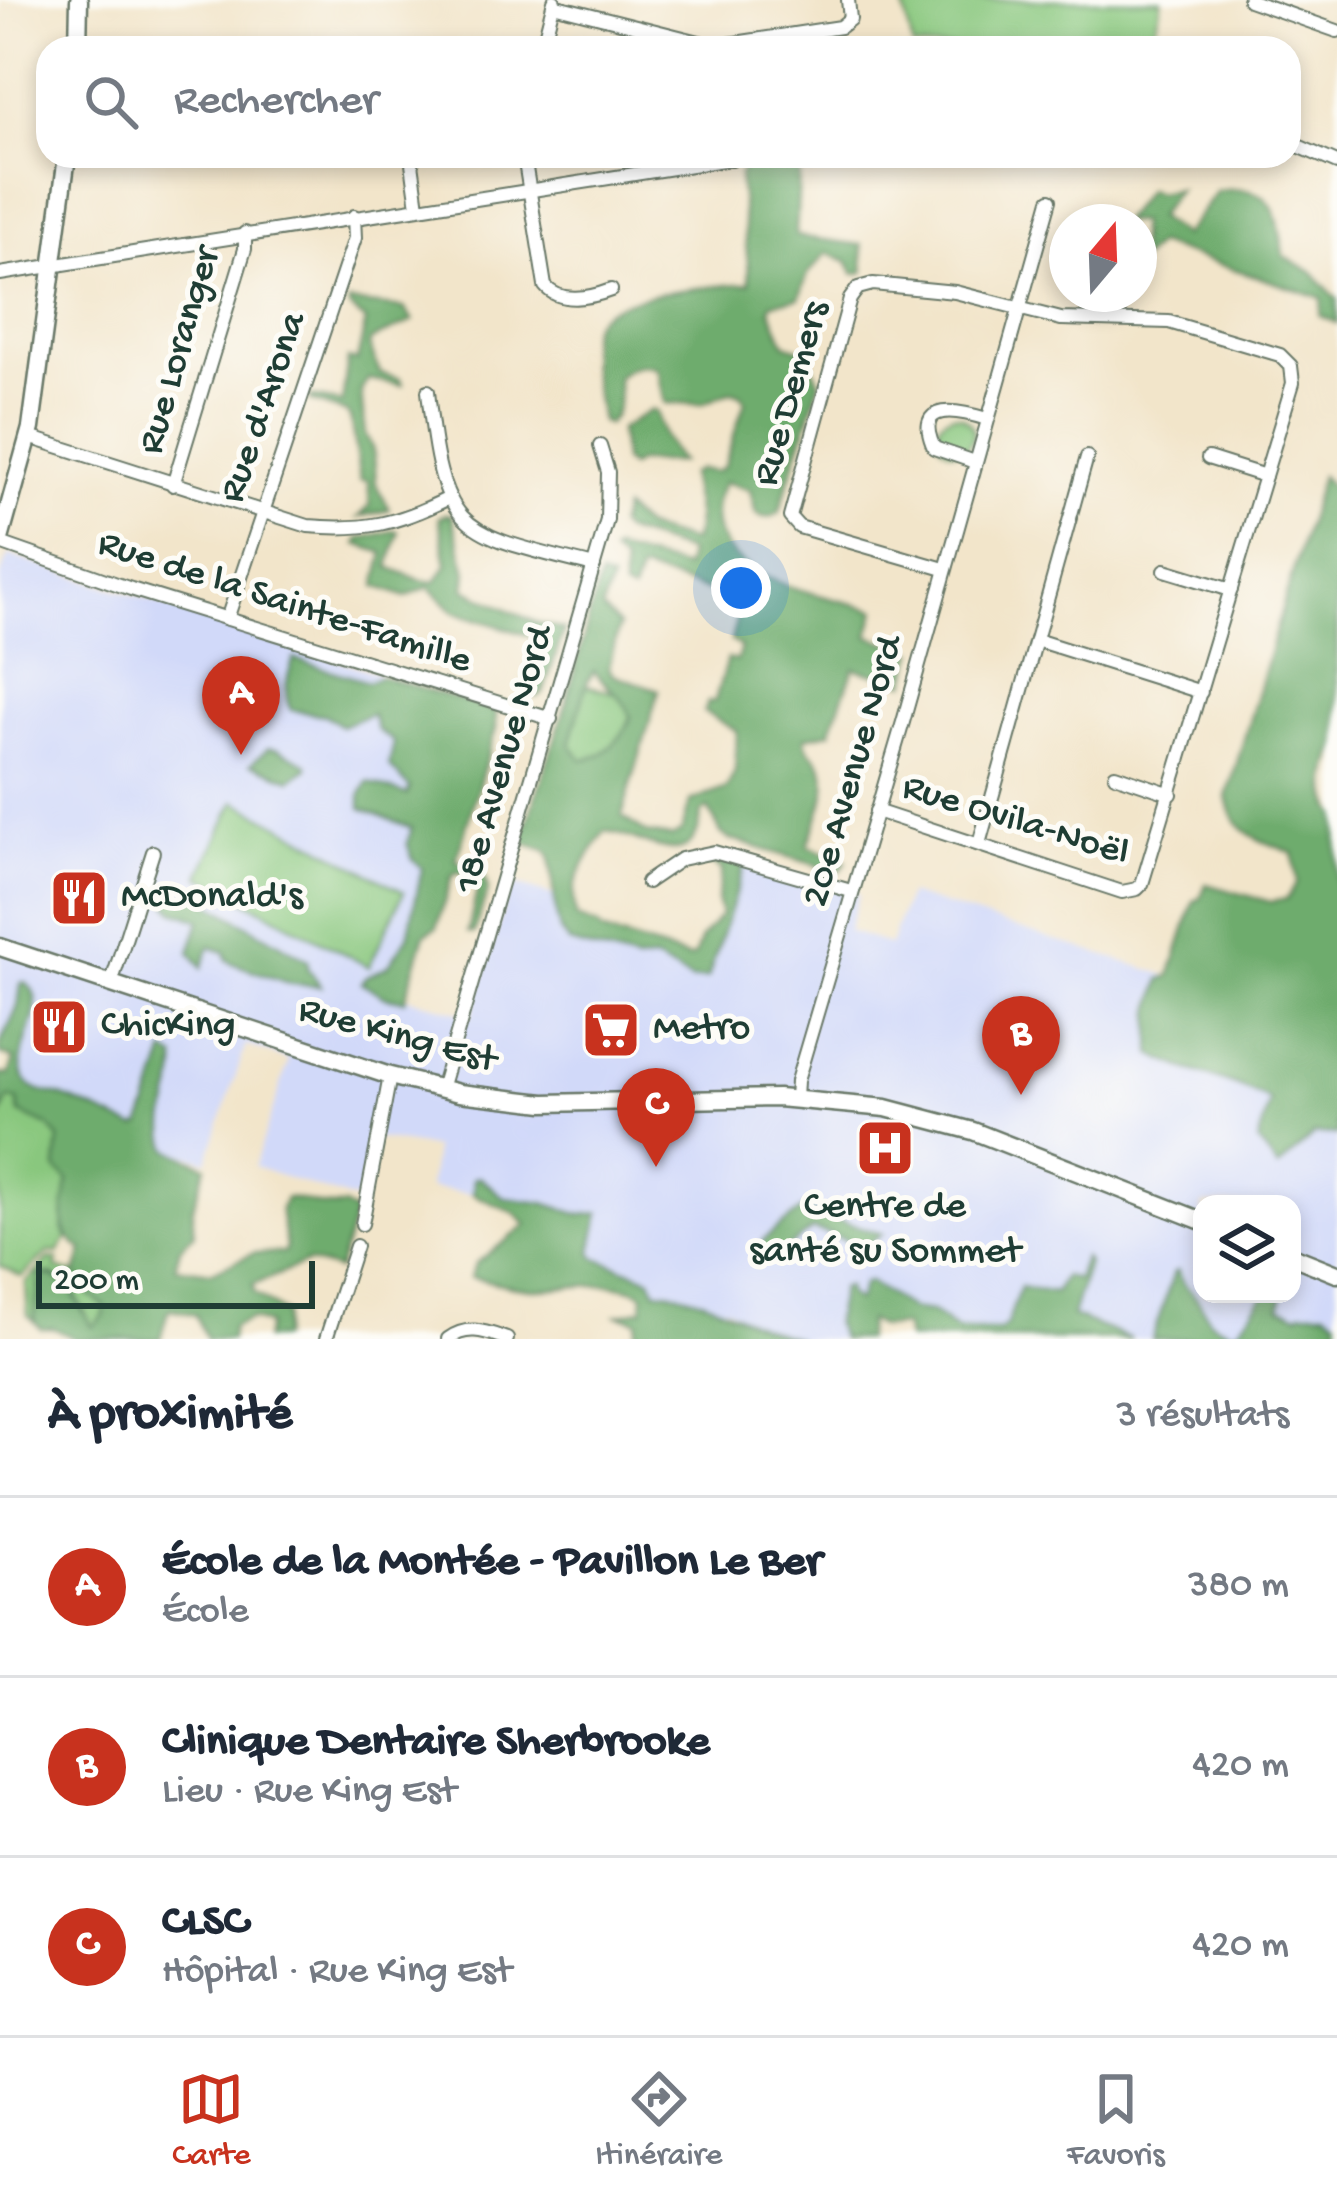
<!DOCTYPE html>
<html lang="fr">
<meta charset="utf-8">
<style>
body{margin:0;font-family:"Gochi Hand",sans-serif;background:#f2f2f3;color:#1f2937}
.controls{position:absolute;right:36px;bottom:36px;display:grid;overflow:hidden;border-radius:24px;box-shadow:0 6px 18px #0003}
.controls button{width:108px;height:108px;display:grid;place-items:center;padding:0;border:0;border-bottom:3px solid #e0e1e3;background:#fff;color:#1f2937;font:60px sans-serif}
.compass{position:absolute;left:1049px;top:204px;width:108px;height:108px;border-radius:50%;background:#fff;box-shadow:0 6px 18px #0003;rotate:19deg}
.scale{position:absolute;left:36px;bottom:30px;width:279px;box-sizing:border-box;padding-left:12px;border:6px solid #1f3d34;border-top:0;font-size:33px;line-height:42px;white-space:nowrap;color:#1f3d34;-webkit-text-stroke:9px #fdfcf7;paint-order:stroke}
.you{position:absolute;left:741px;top:588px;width:42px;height:42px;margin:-30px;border:9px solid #fff;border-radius:50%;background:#1a73e8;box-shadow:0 0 0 18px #1a73e833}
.badge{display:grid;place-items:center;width:78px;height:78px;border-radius:50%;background:#c8321e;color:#fff;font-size:39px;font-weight:700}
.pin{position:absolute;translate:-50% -99px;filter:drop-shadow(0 3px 6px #0008)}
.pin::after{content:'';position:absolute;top:63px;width:42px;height:36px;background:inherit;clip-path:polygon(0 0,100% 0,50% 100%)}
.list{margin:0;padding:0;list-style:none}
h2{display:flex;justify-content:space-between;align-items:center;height:156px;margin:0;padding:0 48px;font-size:51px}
h2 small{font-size:39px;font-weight:400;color:#747a83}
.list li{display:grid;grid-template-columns:78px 1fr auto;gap:36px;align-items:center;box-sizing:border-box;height:180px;padding:0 48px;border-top:3px solid #e0e1e3}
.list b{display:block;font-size:45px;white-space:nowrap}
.list p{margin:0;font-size:39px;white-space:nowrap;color:#747a83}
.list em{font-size:39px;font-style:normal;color:#747a83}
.icon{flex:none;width:66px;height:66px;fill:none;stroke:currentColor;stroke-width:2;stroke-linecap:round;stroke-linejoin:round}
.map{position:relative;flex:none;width:1337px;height:1339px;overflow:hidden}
.search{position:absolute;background:#fff;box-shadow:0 6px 18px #0003;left:36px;right:36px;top:36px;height:132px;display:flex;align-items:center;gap:30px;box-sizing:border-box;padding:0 42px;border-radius:36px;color:#747a83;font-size:45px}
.sheet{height:696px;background:#fff}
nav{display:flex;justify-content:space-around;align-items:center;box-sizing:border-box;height:168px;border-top:3px solid #e0e1e3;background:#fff;font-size:33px;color:#747a83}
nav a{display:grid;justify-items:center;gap:6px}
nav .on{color:#c8321e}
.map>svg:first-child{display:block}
.built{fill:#d1d9f9}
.green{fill:#89c77e;stroke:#548259;stroke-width:3}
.forest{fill:#6eac6d;stroke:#467450;stroke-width:3;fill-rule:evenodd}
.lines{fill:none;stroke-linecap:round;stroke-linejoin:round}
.minor-casing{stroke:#697868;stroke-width:16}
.major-casing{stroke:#697868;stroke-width:21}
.minor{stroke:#fff;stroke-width:12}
.major{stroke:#fff;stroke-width:16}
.labels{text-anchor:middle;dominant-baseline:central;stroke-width:10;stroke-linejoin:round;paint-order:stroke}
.street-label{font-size:39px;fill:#1f3d34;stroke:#fdfcf7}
.poi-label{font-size:39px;fill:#1f3d34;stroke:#fdfcf7;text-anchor:start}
</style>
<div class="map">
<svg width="1337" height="1339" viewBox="0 0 1337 1339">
<rect width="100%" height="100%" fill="#fdfcf7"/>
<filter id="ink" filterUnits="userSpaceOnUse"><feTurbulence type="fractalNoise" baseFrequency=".00833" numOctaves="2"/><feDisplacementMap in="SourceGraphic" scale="24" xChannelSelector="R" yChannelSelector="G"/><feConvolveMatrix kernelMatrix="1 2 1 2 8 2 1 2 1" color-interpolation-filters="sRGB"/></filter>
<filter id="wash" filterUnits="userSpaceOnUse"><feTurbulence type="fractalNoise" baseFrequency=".004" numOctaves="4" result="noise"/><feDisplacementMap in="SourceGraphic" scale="48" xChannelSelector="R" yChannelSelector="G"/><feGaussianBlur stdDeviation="2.7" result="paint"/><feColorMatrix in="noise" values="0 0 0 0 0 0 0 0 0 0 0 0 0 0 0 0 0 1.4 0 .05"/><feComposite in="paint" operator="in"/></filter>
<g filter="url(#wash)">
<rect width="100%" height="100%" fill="#f2e5ca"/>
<polygon class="built" points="9,555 496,711 407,997 472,1016 511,883 553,896 558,924 711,972 746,860 859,894 848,931 890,945 908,894 1170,976 1152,1011 1152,1054 1232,1080 1271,1101 1258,1142 1278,1168 1315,1133 1337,1135 1337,1318 1299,1315 1279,1307 1282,1294 1292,1294 1292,1204 1202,1204 1202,1294 1265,1294 1235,1332 1204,1316 1198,1298 1174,1272 1152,1339 1131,1339 1075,1320 1072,1316 1088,1263 1077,1280 1055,1293 1020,1288 1007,1325 1000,1331 956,1330 932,1312 911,1309 869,1282 857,1301 848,1295 834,1322 841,1339 799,1339 759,1327 728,1308 656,1290 651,1278 596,1258 591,1253 599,1213 581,1215 544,1203 504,1198 474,1178 473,1194 429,1188 434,1148 374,1138 357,1201 254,1167 289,1060 246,1045 207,1161 3,1096 14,1059 0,1054 0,577"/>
<g class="green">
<polygon points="903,0 1162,0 1150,48 913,48"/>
<circle cx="955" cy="433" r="18"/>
<polygon points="576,682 639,700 600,821 541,801"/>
<polygon points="235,801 404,892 369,967 200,876"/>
<polygon points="9,1098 18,1101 20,1113 48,1126 59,1138 56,1169 69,1180 63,1228 67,1239 58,1253 49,1252 22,1277 0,1265 0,1117"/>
<polygon points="49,1259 58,1260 56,1268 76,1274 90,1296 105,1306 104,1314 93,1328 73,1290 52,1274 39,1275 34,1321 28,1315 26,1283"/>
</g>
<g class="forest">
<path d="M800 156 796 236 862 245 864 272 854 274 847 261 827 253 808 274 799 298 772 303 770 309 785 344 812 353V365L820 382 779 513C770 518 765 519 756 514L750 490 725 482C717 493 714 503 715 517 718 581 826 595 876 610L869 636 915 652 906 683 854 668 830 732 805 737C806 752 812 750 819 761 836 786 816 820 808 846L846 862 839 872 729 839 721 833 708 808 701 813C696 881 641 835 605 831 588 858 565 885 577 918L598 926 601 931 690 958 695 955 701 938 721 915 717 900 722 870 705 858 745 864 708 978 692 980 654 960 637 962 569 943 560 931 556 914 550 856 546 850 521 842 563 714 600 577 611 581 602 609 619 626 609 667 612 674 659 690 622 816 646 833 672 837 682 831 690 802 727 788 735 771 737 731 704 712 708 702 715 701 727 659 737 661 741 647 731 641 741 601 640 570 632 593 623 589V563L611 553 615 550 685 568 688 552 622 531 618 526 623 509 645 528 692 542C703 520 691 497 690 474L699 469 716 472 724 466 745 401 741 394 732 391 702 404 665 403 657 368C643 362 627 366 617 378 619 396 621 410 608 424L601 422C596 393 585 357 591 328 600 292 719 286 750 283L739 176 746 163ZM594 671C606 687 624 697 631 716 625 736 603 760 582 759L570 744 587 682Z"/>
<path d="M1147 189 1157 193 1178 189 1157 217 1183 236 1217 191C1275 182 1277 211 1284 256L1312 272 1337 299V323L1320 316 1322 298 1157 244 1139 261V222H1121Z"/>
<path d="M349 302 404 308 413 321 371 340 369 345 380 373 401 379 403 385 368 379 361 391 365 435C377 450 374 466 376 483 378 492 387 500 389 510L359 517 370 506 368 481 360 480 350 417 345 412 310 401 311 397 342 403 348 359 357 361 366 321 349 307Z"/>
<polygon points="651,410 656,411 664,437 680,462 638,462 630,467 623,462 619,430"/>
<path d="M1321 476 1337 492V744C1329 769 1321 792 1337 815V1135L1315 1134 1278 1168 1258 1142 1270 1101C1229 1077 1190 1076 1152 1054V1011L1161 979 1170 976 1194 901 1200 899 1206 884 1271 902 1287 899 1297 883 1293 853C1259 839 1234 836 1227 797Z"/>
<polygon points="446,514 452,515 467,572 465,589 535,622 564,630 543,693 536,697 525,692 524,687 534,637 454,612 429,587 406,597 376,586 384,553 357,544 359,539 396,530 399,532 389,567 420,580 436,582 447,565 439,517"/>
<path d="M294 659 368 682 380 676 496 711V728L456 860 484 876 488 889 474 933 468 932 478 886 470 875 457 872 452 876 437 927 425 934 405 1000 386 997 362 983 365 977 388 966 408 936 422 868 413 860 407 843 412 828 361 808V794L368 782 407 795 410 788 389 766 394 742 377 730 372 714 341 726 325 715 291 710C282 695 287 675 294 659Z"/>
<polygon points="268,748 278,749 306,763 308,768 291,779 251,764"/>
<polygon points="169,894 199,897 308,960 308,968 321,986 291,984 234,964 227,960 225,952 210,947 202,968 190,952 200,920 174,911 167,903"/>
<path d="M25 982C59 1006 0 1057 30 1086 37 1092 48 1093 57 1095 85 1103 109 1118 136 1128L141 1126 166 1052 176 1058C179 1088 156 1119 169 1149L206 1166 192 1209 194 1234 180 1248 175 1267 212 1272 254 1253H284L286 1247 280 1210 286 1198C305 1198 326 1211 344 1206L355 1213 338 1270 308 1262 253 1285 254 1293 285 1314 281 1338 264 1339 268 1325 251 1319 232 1327 230 1339H206L196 1315 172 1309 168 1310 160 1339H76L53 1328 41 1329 34 1321 39 1275C72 1274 76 1306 93 1327L104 1315 105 1306 90 1296 76 1274 83 1250C52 1231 66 1211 68 1180L56 1169 59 1138 48 1126 20 1113 18 1101 9 1098 0 1117V1074L9 1075 14 1059 0 1054V1045L18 1006 21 983Z"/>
<path d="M480 1177 504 1198 544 1203 581 1215 600 1213 592 1252 596 1258 651 1278 656 1290C708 1292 750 1328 799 1339H634L638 1321 618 1315 643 1309V1294C614 1277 570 1289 537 1289 515 1289 491 1281 470 1277L476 1263 527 1225 514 1213 473 1194 474 1178Z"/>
<polygon points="802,1209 882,1234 861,1249 850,1247 847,1240 812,1229 776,1257 766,1256 761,1250 763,1240"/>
<polygon points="1084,1258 1088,1263 1072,1316 1131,1339 907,1339 904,1326 880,1327 868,1320 865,1339 841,1339 834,1322 841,1288 847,1287 848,1295 857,1301 863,1284 869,1282 910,1309 932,1312 956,1330 1000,1331 1007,1325 1020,1287 1055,1293 1064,1276 1077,1280"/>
<path d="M1178 1271C1181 1284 1186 1285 1194 1295 1214 1318 1197 1319 1236 1332L1265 1294H1282L1280 1307 1299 1314 1302 1311H1326L1337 1318V1339H1152L1174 1272Z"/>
</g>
</g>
<g filter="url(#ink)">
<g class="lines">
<g class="minor-casing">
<g id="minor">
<polyline points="1249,0 1337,31"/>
<polyline points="553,5 715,46 840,27 850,19 848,0"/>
<polyline points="542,48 554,1"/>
<polyline points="1289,142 1337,163"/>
<polyline points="411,156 418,206"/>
<path d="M524 156 545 286C560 304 590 298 611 290"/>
<polyline points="0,274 749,156"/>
<path d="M428 391C443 537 460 532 594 566"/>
<path d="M29 437 308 526C365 531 397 524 447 499"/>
<polyline points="1208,458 1265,476"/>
<path d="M975 462 934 448C912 399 961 411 987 419"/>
<polyline points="173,485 245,249 245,233"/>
<polyline points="0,543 131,589 551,719"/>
<polyline points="1165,570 1231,590"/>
<polyline points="227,619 355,238 354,216"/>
<polyline points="1036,640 1201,692"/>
<polyline points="1115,775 1171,794"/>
<polyline points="876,811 1122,892 1137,889 1142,884 1293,383 1291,366 1280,355 1169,322 1061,319 955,292 873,284 858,288 850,299 790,517 799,527 944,569"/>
<polyline points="979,844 1087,457"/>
<polyline points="647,882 681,859 714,852 851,891"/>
<polyline points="111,984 153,852"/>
<polyline points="441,1089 607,520 608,472 600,446"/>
<polyline points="796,1099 797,1081 903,722 1050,200"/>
<polyline points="362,1224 390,1076"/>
<polyline points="326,1339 356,1246"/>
<path d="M448 1339C468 1324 486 1332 507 1339"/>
</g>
</g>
<g class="major-casing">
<g id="major">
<polyline points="78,48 79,0"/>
<polyline points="0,539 31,428 67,156"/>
<polyline points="0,947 390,1076 459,1093 544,1103 778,1098 886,1108 973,1131 1202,1221"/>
<polyline points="1292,1256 1337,1274"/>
</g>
</g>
<use href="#minor" class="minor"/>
<use href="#major" class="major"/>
</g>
</g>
<defs>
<g id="restaurant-square" transform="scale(3)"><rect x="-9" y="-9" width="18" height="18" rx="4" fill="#c8321e" stroke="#fdfcf7"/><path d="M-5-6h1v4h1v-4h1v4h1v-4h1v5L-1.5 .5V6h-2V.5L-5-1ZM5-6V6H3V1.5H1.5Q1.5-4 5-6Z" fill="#fff"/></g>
<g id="supermarket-square" transform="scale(3)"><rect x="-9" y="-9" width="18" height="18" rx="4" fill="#c8321e" stroke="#fdfcf7"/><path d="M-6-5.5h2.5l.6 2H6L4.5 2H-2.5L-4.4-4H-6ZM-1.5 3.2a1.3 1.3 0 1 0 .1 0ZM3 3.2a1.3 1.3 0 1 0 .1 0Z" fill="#fff"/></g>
<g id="hospital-square" transform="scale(3)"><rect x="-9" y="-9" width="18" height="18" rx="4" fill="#c8321e" stroke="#fdfcf7"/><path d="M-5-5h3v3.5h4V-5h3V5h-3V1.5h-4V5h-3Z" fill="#fff"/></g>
</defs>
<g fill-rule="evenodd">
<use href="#restaurant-square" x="79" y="898"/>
<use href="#restaurant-square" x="59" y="1027"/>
<use href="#supermarket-square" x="611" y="1030"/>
<use href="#hospital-square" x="885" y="1148"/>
</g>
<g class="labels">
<g class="street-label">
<text transform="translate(181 351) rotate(-74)">Rue Loranger</text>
<text transform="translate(793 394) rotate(-74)">Rue Demers</text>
<text transform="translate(265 408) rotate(-71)">Rue d'Arona</text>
<text transform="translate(284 604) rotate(18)">Rue de la Sainte-Famille</text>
<text transform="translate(506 760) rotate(-74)">18e Avenue Nord</text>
<text transform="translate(855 772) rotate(-74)">20e Avenue Nord</text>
<text transform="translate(1015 822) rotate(17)">Rue Ovila-Noël</text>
<text transform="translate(397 1037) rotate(15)">Rue King Est</text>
</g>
<g class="poi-label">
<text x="121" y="898">McDonald's</text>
<text x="101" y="1027">ChicKing</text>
<text x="653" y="1030">Metro</text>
<text x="885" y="1208" text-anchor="middle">Centre de<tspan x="885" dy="45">santé su Sommet</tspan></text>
</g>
</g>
</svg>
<div class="controls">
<button><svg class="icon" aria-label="layers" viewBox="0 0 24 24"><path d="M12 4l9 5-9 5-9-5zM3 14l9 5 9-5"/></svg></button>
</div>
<svg class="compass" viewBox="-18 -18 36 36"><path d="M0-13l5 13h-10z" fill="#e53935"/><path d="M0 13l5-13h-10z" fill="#747a83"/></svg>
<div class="scale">200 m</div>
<div class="you"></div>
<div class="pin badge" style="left:241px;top:755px">A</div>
<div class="pin badge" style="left:1021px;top:1095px">B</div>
<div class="pin badge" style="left:656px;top:1167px">C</div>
<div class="search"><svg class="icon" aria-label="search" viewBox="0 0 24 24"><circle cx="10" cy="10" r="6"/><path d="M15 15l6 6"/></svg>Rechercher</div>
</div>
<section class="sheet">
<h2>À proximité<small>3 résultats</small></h2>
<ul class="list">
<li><span class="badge">A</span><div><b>École de la Montée - Pavillon Le Ber</b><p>École</p></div><em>380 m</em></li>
<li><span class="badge">B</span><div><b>Clinique Dentaire Sherbrooke</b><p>Lieu · Rue King Est</p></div><em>420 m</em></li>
<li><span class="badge">C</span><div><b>CLSC</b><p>Hôpital · Rue King Est</p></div><em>420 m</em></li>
</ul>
</section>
<nav>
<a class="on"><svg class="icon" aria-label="map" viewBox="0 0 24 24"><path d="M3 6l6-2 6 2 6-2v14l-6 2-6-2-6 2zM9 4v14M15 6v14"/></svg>Carte</a>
<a><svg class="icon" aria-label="directions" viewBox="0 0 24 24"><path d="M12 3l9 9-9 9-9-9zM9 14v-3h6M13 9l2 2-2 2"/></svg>Itinéraire</a>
<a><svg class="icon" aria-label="saved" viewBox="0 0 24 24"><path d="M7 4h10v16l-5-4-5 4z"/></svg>Favoris</a>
</nav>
